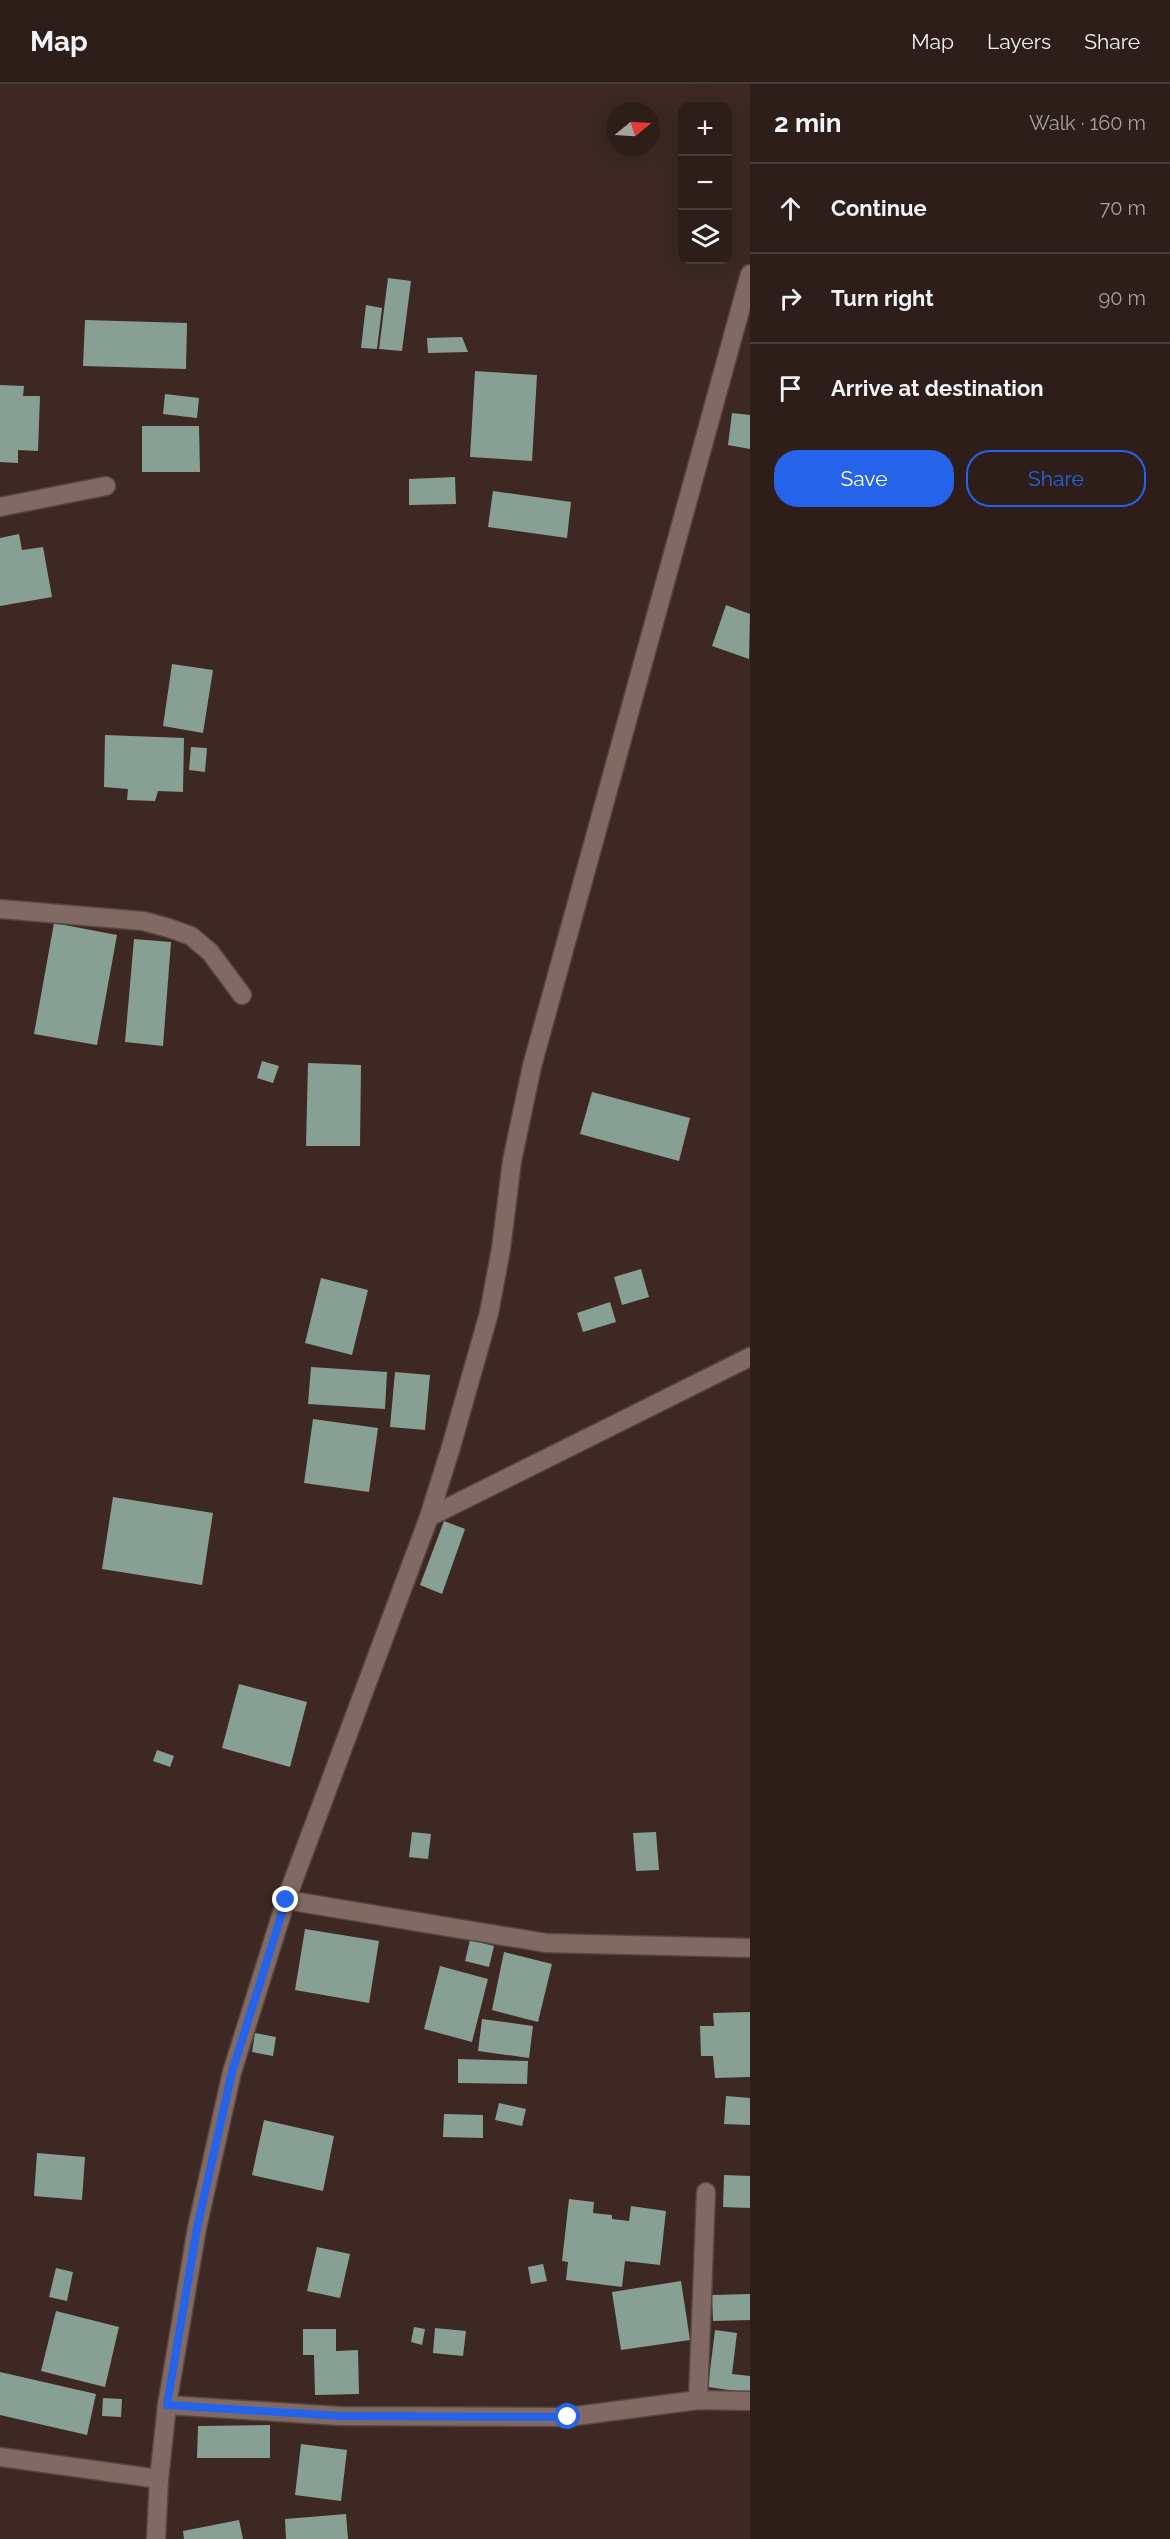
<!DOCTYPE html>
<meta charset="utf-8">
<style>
body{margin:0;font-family:Raleway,sans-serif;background:#362723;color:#f1f3f6}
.controls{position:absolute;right:18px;top:18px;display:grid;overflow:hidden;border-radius:12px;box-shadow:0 6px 24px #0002}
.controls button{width:54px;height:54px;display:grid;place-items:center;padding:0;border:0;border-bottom:2px solid #493c39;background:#2e1e1a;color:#f1f3f6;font:30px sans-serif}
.compass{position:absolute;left:606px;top:18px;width:54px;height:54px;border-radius:50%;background:#2e1e1a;box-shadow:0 6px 24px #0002;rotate:72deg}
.stop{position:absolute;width:18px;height:18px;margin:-14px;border:4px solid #2563eb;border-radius:50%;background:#fff}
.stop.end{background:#2563eb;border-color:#fff;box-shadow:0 2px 6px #0008}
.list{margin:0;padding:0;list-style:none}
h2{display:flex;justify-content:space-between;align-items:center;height:78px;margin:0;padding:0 24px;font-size:26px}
h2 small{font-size:20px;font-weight:400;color:#a7a2a2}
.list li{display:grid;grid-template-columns:39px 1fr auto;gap:18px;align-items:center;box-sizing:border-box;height:90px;padding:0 24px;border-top:2px solid #493c39}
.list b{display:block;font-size:22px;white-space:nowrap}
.list em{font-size:20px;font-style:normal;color:#a7a2a2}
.actions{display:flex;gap:12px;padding:18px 24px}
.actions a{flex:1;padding:14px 0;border:2px solid #2563eb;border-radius:24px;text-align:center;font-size:21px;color:#2563eb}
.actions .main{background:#2563eb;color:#fff}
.icon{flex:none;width:33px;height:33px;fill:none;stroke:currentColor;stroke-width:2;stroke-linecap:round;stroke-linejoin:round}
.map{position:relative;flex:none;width:750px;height:2455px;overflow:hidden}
header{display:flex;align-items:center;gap:36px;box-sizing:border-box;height:84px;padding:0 30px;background:#2e1e1a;border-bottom:2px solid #493c39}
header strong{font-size:28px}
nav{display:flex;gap:33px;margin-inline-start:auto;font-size:21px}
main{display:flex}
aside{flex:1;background:#2e1e1a}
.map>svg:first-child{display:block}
.building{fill:#88a093}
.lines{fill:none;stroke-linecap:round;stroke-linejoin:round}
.minor-casing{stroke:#564540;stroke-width:21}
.minor{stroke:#826a64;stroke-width:18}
.route{stroke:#2563eb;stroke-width:8}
</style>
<header>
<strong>Map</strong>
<nav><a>Map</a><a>Layers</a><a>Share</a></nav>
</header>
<main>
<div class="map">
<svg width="750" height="2455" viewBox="0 0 750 2455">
<rect width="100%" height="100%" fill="#3d2823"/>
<g class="building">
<polygon points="388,194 411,197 402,267 379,265"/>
<polygon points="366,221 382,224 377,265 361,264"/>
<polygon points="85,236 187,239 186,285 83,282"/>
<polygon points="462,253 468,268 428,269 427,254"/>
<polygon points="475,287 537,291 532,377 470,373"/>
<polygon points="0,301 24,302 23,312 40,312 38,367 18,366 18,379 0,378"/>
<polygon points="165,310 199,314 197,334 163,330"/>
<polygon points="732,329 750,331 750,365 728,361"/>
<polygon points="142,342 199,342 200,388 142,388"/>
<polygon points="455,393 456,420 409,421 409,395"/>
<polygon points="493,407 571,418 567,454 488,443"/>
<polygon points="19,450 22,466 43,463 52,513 0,522 0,454"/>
<polygon points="726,521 750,530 749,575 712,562"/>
<polygon points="172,580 213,586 203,649 163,642"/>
<polygon points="105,651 184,654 183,708 158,707 155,717 127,716 128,705 104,703"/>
<polygon points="191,663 207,664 205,688 189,686"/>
<polygon points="54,839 117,851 97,961 34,950"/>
<polygon points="134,855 171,858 163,962 125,958"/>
<polygon points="262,977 279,982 273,999 257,994"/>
<polygon points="308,979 361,981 360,1062 306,1062"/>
<polygon points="592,1008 690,1034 679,1077 580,1050"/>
<polygon points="641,1185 649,1213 622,1221 614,1193"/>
<polygon points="321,1194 368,1206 352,1271 305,1259"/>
<polygon points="610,1218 616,1238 583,1248 577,1229"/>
<polygon points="311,1283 387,1288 385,1325 308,1320"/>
<polygon points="395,1288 430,1291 425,1346 390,1343"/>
<polygon points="313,1335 378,1344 369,1408 304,1399"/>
<polygon points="113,1413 213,1429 202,1501 102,1485"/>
<polygon points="444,1437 465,1445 442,1510 420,1501"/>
<polygon points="239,1600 307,1618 290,1683 222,1664"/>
<polygon points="157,1666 174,1672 170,1683 153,1677"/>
<polygon points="412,1748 431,1750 428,1775 409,1773"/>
<polygon points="656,1748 659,1786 636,1787 633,1749"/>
<polygon points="305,1845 379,1857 369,1919 295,1906"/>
<polygon points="470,1856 494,1862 489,1883 465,1877"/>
<polygon points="504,1868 552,1880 538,1938 492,1926"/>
<polygon points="440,1882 488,1895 472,1958 424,1945"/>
<polygon points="750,1928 750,1993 715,1994 713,1972 701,1972 700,1942 714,1942 713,1929"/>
<polygon points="482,1935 533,1942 529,1974 478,1967"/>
<polygon points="255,1949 276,1953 273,1972 252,1968"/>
<polygon points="458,1975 528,1977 527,2000 458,1999"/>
<polygon points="726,2012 750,2014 750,2041 724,2040"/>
<polygon points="499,2019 526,2025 522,2042 495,2036"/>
<polygon points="444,2030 483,2031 483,2054 443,2053"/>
<polygon points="264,2036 334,2052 323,2107 252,2091"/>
<polygon points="37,2069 85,2073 82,2116 34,2112"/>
<polygon points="724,2091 750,2092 750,2124 723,2123"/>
<polygon points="569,2115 594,2118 593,2129 612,2131 612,2135 629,2137 631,2122 666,2127 660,2181 625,2177 622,2203 566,2196 568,2178 562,2177"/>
<polygon points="317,2163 350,2170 340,2214 307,2207"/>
<polygon points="543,2180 547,2197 531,2200 528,2183"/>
<polygon points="56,2184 73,2188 67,2217 49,2213"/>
<polygon points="681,2197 690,2256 621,2266 612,2208"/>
<polygon points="750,2210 750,2236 713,2237 712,2211"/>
<polygon points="56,2227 119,2243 105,2303 41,2287"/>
<polygon points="414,2243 425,2245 422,2261 411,2258"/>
<polygon points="435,2244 466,2247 463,2272 433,2269"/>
<polygon points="303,2245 336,2245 336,2267 358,2266 359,2310 315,2311 314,2271 303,2271"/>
<polygon points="715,2246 737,2249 732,2290 750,2292 750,2309 708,2303"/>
<polygon points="0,2288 96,2310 87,2351 0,2331"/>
<polygon points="103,2314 122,2315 121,2333 102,2332"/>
<polygon points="270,2341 270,2374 197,2374 198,2342"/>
<polygon points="301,2360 347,2366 341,2417 295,2411"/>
<polygon points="346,2430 348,2455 286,2455 285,2435"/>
<polygon points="239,2436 243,2455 184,2455 183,2447"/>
</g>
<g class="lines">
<g class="minor-casing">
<g id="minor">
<polyline points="0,423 106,402"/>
<polyline points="0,825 143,837 169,844 191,852 210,868 242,911"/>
<polyline points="429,1433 750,1273"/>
<polyline points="286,1816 546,1859 750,1864"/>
<polyline points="698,2316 706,2108"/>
<polyline points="167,2321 340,2332 568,2333 698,2316 750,2317"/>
<polyline points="0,2373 159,2395"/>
<polyline points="156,2455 159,2395 167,2321 197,2144 232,1988 286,1816 429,1433 451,1363 489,1229 501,1165 512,1077 532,982 750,190"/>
</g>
</g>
<use href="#minor" class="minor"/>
</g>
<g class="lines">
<polyline class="route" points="286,1816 232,1988 197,2144 167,2321 340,2332 568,2333"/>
</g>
</svg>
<div class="controls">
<button>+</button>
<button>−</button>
<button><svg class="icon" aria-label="layers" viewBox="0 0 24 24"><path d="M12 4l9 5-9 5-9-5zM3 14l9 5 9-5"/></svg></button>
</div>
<svg class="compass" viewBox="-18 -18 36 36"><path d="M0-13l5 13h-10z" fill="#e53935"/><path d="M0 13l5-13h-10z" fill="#a7a2a2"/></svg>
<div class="stop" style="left:568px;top:2333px"></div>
<div class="stop end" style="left:286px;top:1816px"></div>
</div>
<aside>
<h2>2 min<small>Walk · 160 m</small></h2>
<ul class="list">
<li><svg class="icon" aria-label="ahead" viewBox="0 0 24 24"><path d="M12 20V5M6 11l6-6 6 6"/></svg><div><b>Continue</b></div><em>70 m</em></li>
<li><svg class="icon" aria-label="right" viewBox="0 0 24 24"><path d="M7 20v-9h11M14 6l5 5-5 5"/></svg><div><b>Turn right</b></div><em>90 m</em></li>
<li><svg class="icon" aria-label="arrive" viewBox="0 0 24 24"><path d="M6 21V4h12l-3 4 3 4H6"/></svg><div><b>Arrive at destination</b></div></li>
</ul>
<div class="actions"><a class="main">Save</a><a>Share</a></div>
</aside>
</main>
